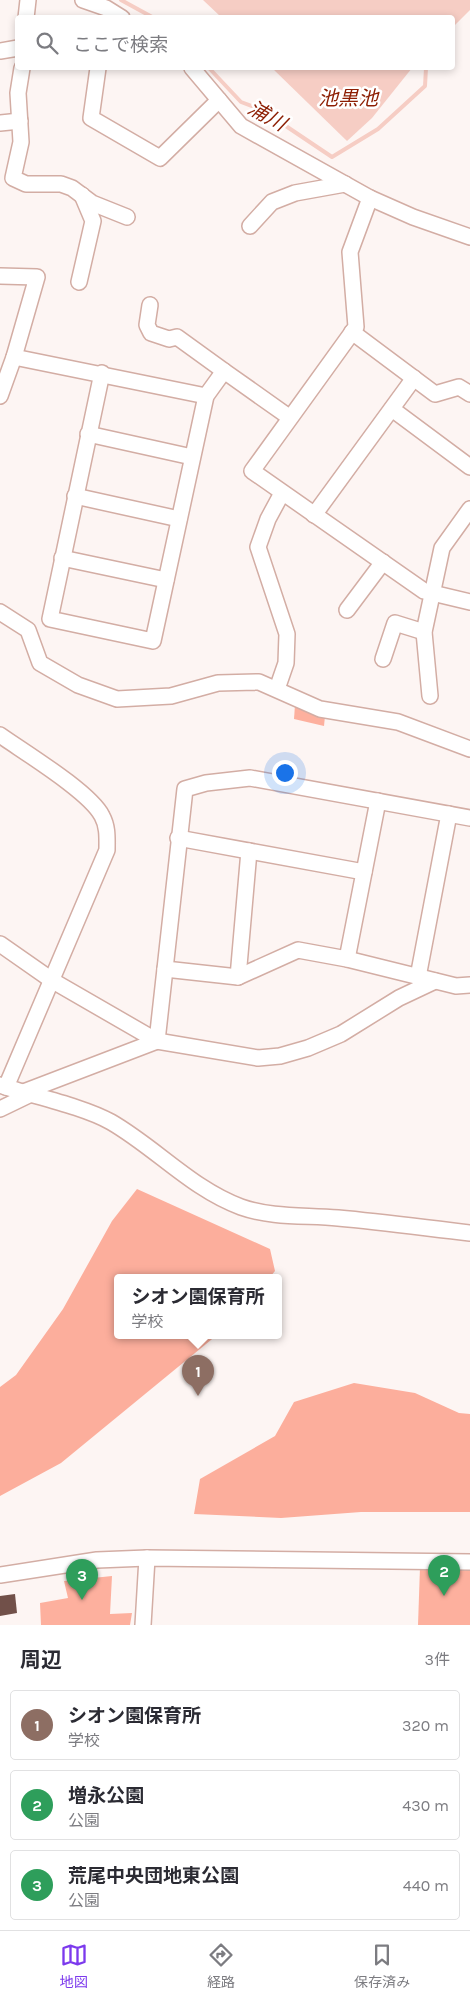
<!DOCTYPE html>
<html lang="ja">
<meta charset="utf-8">
<style>
body{margin:0;font-family:Karla,"Noto Sans JP",sans-serif;background:#f7f7f7;color:#2b2b33}
.you{position:absolute;left:284px;top:772px;width:18px;height:18px;margin:-12px;border:4px solid #fff;border-radius:50%;background:#1a73e8;box-shadow:0 0 0 8px #1a73e833}
.badge{display:grid;place-items:center;width:32px;height:32px;border-radius:50%;background:#7c3aed;color:#fff;font-size:16px;font-weight:700}
.pin{position:absolute;translate:-50% -41px;filter:drop-shadow(0 1px 2px #0008)}
.pin::after{content:'';position:absolute;top:26px;width:18px;height:15px;background:inherit;clip-path:polygon(0 0,100% 0,50% 100%)}
.popup{position:absolute;left:114px;top:1274px;width:168px;height:65px;box-sizing:border-box;display:grid;place-content:center;border-radius:5px;background:#fff;filter:drop-shadow(0 1px 4px #0005);font-size:16px;white-space:nowrap;color:#7c7c81}
.popup b{font-size:19px;color:#2b2b33}
.popup::after{content:'';position:absolute;left:50%;top:100%;margin-left:-10px;border:10px solid transparent;border-top-color:#fff}
.list{margin:0;padding:0;list-style:none}
h2{display:flex;justify-content:space-between;align-items:center;height:65px;margin:0;padding:0 20px;font-size:21px}
h2 small{font-size:16px;font-weight:400;color:#7c7c81}
.list li{display:grid;grid-template-columns:32px 1fr auto;gap:15px;align-items:center;box-sizing:border-box;height:70px;margin:0 10px 10px;padding:0 10px;border:1px solid #e1e1e2;border-radius:5px}
.list b{display:block;font-size:19px;white-space:nowrap}
.list p{margin:0;font-size:16px;white-space:nowrap;color:#7c7c81}
.list em{font-size:16px;font-style:normal;color:#7c7c81}
.icon{flex:none;width:28px;height:28px;fill:none;stroke:currentColor;stroke-width:2;stroke-linecap:round;stroke-linejoin:round}
.map{position:relative;flex:none;width:470px;height:1625px;overflow:hidden}
.search{position:absolute;background:#fff;box-shadow:0 2px 8px #0003;left:15px;right:15px;top:15px;height:55px;display:flex;align-items:center;gap:12px;box-sizing:border-box;padding:0 18px;border-radius:5px;color:#7c7c81;font-size:19px}
.sheet{height:305px;background:#fff}
nav{display:flex;justify-content:space-around;align-items:center;box-sizing:border-box;height:70px;border-top:1px solid #e1e1e2;background:#fff;font-size:14px;color:#7c7c81}
nav a{display:grid;justify-items:center;gap:2px}
nav .on{color:#7c3aed}
.map>svg:first-child{display:block}
.green{fill:#fdb09e}
.forest{fill:#fcae9c}
.water{fill:#f6cdc4}
.lines{fill:none;stroke-linecap:round;stroke-linejoin:round}
.stream{stroke:#f6cdc4;stroke-width:4}
.building{fill:#715049}
.minor-casing{stroke:#d3ada4;stroke-width:18}
.minor{stroke:#fff;stroke-width:15}
.labels{text-anchor:middle;dominant-baseline:central;stroke-width:5;stroke-linejoin:round;paint-order:stroke}
.water-label{font-size:20px;font-style:italic;fill:#8d1e03;stroke:#fff}
</style>
<div class="map">
<svg width="470" height="1625" viewBox="0 0 470 1625">
<rect width="100%" height="100%" fill="#fdf5f3"/>
<g class="green">
<polygon points="295,705 325,716 324,726 294,719"/>
<polygon points="420,1567 470,1567 470,1625 418,1625"/>
<polygon points="112,1576 110,1614 132,1613 130,1625 41,1625 40,1603 68,1598 64,1581"/>
</g>
<g class="forest">
<polygon points="137,1189 270,1249 275,1271 270,1277 118,1277 118,1335 217,1335 61,1463 0,1496 0,1387 16,1375 63,1309 112,1221"/>
<polygon points="354,1383 415,1393 459,1413 470,1414 470,1512 361,1512 281,1518 194,1514 200,1479 275,1436 294,1402"/>
</g>
<g class="water">
<polygon points="203,0 470,0 470,10 453,27 452,18 221,17"/>
<polygon points="272,68 412,68 372,118 347,141"/>
</g>
<g class="lines">
<g class="stream">
<polyline points="121,0 154,18"/>
<polyline points="209,68 241,102 262,110 332,157 378,129 425,86 426,68"/>
</g>
</g>
<polygon class="building" points="15,1594 17,1613 0,1616 0,1596"/>
<g class="lines">
<g class="minor-casing">
<g id="minor">
<polyline points="83,0 106,8 122,18"/>
<polyline points="26,18 28,0"/>
<polyline points="0,51 18,48"/>
<polyline points="22,68 18,93 21,142 13,178 26,184 61,184 72,188 92,203 127,217"/>
<polyline points="98,68 91,118 160,158 219,100"/>
<polyline points="192,68 241,126 370,198 413,217 470,237"/>
<polyline points="0,123 20,121"/>
<polyline points="370,198 350,252 356,327 252,471 424,591 470,602"/>
<polyline points="250,226 272,202 295,193 345,184"/>
<polyline points="0,276 37,277 14,357 0,396"/>
<polyline points="79,282 93,221 82,195"/>
<polyline points="150,305 147,325 151,333 169,339 177,337 224,371"/>
<polyline points="352,332 435,394 459,387 470,394"/>
<polyline points="14,357 206,396"/>
<polyline points="102,373 50,619 153,641 206,396 224,371 289,417"/>
<polyline points="392,409 470,467"/>
<polyline points="88,434 192,457"/>
<polyline points="75,496 179,519"/>
<polyline points="314,515 414,378"/>
<polyline points="62,558 166,580"/>
<polyline points="347,610 383,562"/>
<polyline points="0,612 28,630 40,663 78,685 117,699 171,696 218,683 259,682 320,709 398,722 470,749"/>
<polyline points="383,659 395,623 424,632"/>
<polyline points="277,689 286,663 287,634 258,547 268,519 282,493"/>
<polyline points="430,696 424,632 442,548 470,509"/>
<path d="M0 735C24 752 90 792 102 816 108 827 107 838 107 850L6 1087"/>
<polyline points="178,838 364,872"/>
<polyline points="0,944 53,981 157,1041 258,1058 280,1056 308,1048 341,1034 399,998 435,981"/>
<polyline points="347,959 378,801"/>
<polyline points="165,969 238,977 298,950 347,959 456,986 470,985"/>
<polyline points="238,977 249,851"/>
<polyline points="418,977 449,814"/>
<polyline points="157,1041 185,789 206,783 250,778 470,818"/>
<path d="M0 1085C33 1096 82 1106 111 1122 156 1148 192 1189 241 1207 272 1218 306 1215 338 1218 382 1222 426 1228 470 1233"/>
<polyline points="21,1093 157,1041"/>
<polyline points="0,1109 29,1095"/>
<polyline points="0,1575 97,1560 147,1558 470,1562"/>
<polyline points="143,1625 147,1558"/>
</g>
</g>
<use href="#minor" class="minor"/>
</g>
<g class="labels">
<g class="water-label">
<text x="348" y="98">池黒池</text>
<text transform="translate(267 116) rotate(29)">浦川</text>
</g>
</g>
</svg>
<div class="you"></div>
<div class="pin badge" style="left:198px;top:1396px;background:#8d6e63">1</div>
<div class="popup"><b>シオン園保育所</b>学校</div>
<div class="pin badge" style="left:444px;top:1596px;background:#2e9e5b">2</div>
<div class="pin badge" style="left:82px;top:1600px;background:#2e9e5b">3</div>
<div class="search"><svg class="icon" aria-label="search" viewBox="0 0 24 24"><circle cx="10" cy="10" r="6"/><path d="M15 15l6 6"/></svg>ここで検索</div>
</div>
<section class="sheet">
<h2>周辺<small>3件</small></h2>
<ul class="list">
<li><span class="badge" style="background:#8d6e63">1</span><div><b>シオン園保育所</b><p>学校</p></div><em>320 m</em></li>
<li><span class="badge" style="background:#2e9e5b">2</span><div><b>増永公園</b><p>公園</p></div><em>430 m</em></li>
<li><span class="badge" style="background:#2e9e5b">3</span><div><b>荒尾中央団地東公園</b><p>公園</p></div><em>440 m</em></li>
</ul>
</section>
<nav>
<a class="on"><svg class="icon" aria-label="map" viewBox="0 0 24 24"><path d="M3 6l6-2 6 2 6-2v14l-6 2-6-2-6 2zM9 4v14M15 6v14"/></svg>地図</a>
<a><svg class="icon" aria-label="directions" viewBox="0 0 24 24"><path d="M12 3l9 9-9 9-9-9zM9 14v-3h6M13 9l2 2-2 2"/></svg>経路</a>
<a><svg class="icon" aria-label="saved" viewBox="0 0 24 24"><path d="M7 4h10v16l-5-4-5 4z"/></svg>保存済み</a>
</nav>
